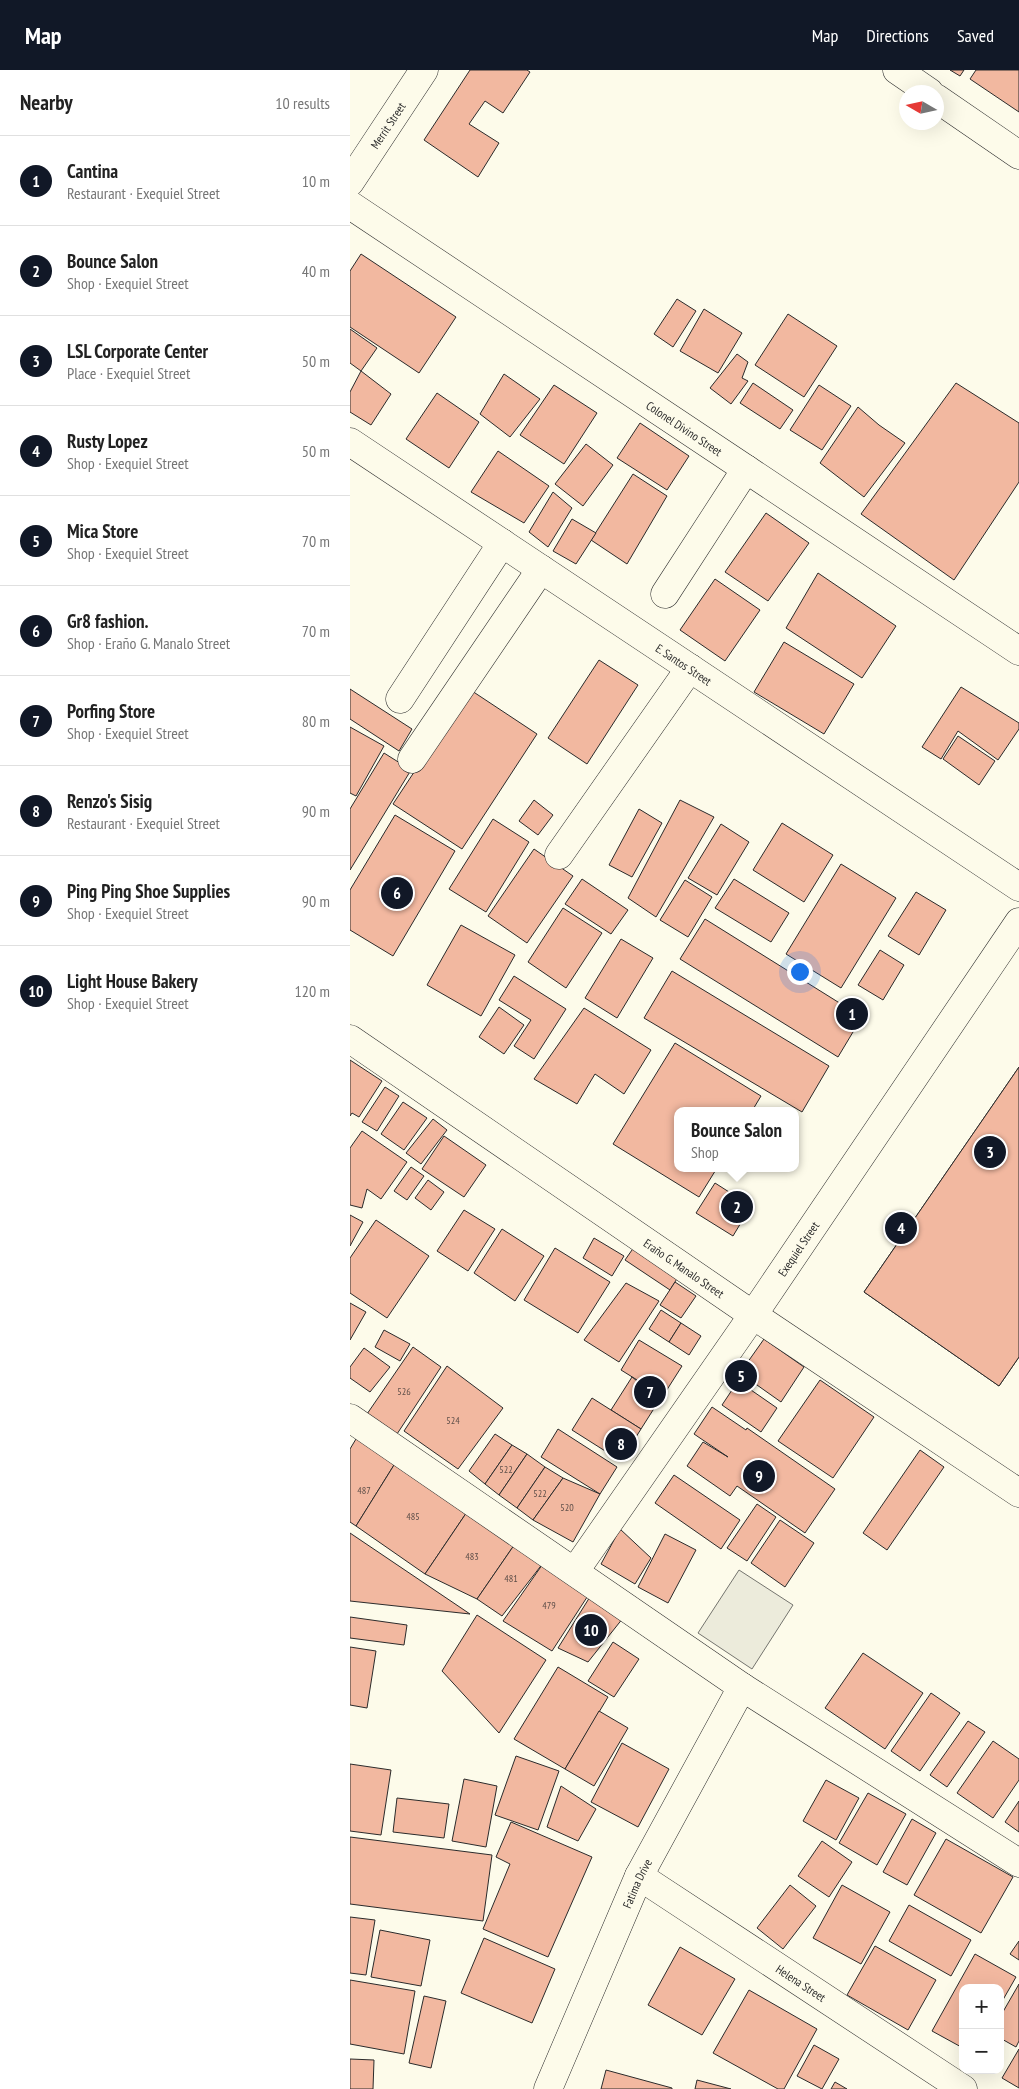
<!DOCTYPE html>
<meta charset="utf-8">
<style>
body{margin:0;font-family:"PT Sans Narrow",sans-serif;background:#f6f6f6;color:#222}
.controls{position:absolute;right:15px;bottom:15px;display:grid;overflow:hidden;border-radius:10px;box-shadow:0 5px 20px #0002}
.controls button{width:45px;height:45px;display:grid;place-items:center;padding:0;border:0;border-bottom:1px solid #e0e0e0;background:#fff;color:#222;font:25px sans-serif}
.compass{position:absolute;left:549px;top:15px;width:45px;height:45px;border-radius:50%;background:#fff;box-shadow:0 5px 20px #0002;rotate:279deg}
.you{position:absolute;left:449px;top:901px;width:18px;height:18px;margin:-12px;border:4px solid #fff;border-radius:50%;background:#1a73e8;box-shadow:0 0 0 8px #1a73e833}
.badge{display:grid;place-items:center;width:32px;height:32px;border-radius:50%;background:#111827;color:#fff;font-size:16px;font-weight:700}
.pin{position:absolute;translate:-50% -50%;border:2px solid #fff;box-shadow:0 1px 5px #0006}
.popup{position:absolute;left:324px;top:1037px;width:125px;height:65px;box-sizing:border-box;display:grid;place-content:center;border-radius:10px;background:#fff;filter:drop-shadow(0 1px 4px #0005);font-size:16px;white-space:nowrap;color:#767676}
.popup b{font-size:19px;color:#222}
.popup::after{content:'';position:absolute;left:50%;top:100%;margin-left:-10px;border:10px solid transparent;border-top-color:#fff}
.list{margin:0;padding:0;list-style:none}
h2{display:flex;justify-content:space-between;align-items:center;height:65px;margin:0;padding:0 20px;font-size:21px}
h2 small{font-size:16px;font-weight:400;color:#767676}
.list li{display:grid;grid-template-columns:32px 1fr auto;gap:15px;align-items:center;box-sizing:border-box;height:90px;padding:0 20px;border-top:1px solid #e0e0e0}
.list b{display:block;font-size:19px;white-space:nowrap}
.list p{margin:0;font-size:16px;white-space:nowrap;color:#767676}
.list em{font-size:16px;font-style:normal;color:#767676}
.map{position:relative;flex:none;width:669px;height:2019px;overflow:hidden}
header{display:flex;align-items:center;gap:30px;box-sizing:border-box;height:70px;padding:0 25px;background:#111827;color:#fff}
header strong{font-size:24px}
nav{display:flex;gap:28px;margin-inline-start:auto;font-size:18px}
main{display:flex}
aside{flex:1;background:#fff}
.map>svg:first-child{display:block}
.green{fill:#ecebdb;stroke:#74746e}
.building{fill:#f2b8a0;stroke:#2b2b2b}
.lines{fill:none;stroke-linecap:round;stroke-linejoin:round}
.minor-casing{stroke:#2b2b2b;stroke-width:29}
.minor{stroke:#fdfbea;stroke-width:28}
.labels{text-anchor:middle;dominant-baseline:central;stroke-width:4;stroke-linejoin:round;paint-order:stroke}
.number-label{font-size:10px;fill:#5d4e48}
.street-label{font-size:12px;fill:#2b2b2b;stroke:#fdfbea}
</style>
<header>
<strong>Map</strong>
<nav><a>Map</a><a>Directions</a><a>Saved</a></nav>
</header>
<main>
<aside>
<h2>Nearby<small>10 results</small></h2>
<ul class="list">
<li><span class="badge">1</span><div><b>Cantina</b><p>Restaurant · Exequiel Street</p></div><em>10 m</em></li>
<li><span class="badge">2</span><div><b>Bounce Salon</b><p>Shop · Exequiel Street</p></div><em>40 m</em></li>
<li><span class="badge">3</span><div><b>LSL Corporate Center</b><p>Place · Exequiel Street</p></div><em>50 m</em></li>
<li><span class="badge">4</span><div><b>Rusty Lopez</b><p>Shop · Exequiel Street</p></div><em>50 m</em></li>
<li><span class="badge">5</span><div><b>Mica Store</b><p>Shop · Exequiel Street</p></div><em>70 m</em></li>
<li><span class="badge">6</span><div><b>Gr8 fashion.</b><p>Shop · Eraño G. Manalo Street</p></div><em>70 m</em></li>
<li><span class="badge">7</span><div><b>Porfing Store</b><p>Shop · Exequiel Street</p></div><em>80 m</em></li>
<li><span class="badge">8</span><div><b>Renzo's Sisig</b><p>Restaurant · Exequiel Street</p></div><em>90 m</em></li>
<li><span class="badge">9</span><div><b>Ping Ping Shoe Supplies</b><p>Shop · Exequiel Street</p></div><em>90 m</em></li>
<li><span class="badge">10</span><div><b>Light House Bakery</b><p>Shop · Exequiel Street</p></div><em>120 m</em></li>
</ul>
</aside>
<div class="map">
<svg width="669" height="2019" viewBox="0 0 669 2019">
<rect width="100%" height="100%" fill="#fdfbea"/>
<polygon class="green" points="389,1500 443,1535 402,1599 348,1563"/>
<g class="building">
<polygon points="120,0 177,0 180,2 153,43 135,31 119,54 149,73 128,107 74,70"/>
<polygon points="600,0 614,0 610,6"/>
<polygon points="626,0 669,0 669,42 620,9"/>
<polygon points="11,184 106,247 69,303 0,257 0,201"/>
<polygon points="327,229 346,241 323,277 304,264"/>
<polygon points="354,239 392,263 368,303 330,281"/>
<polygon points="438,244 487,276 454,327 405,295"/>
<polygon points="0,259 27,278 11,301 0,293"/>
<polygon points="387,284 398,292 392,308 398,311 381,334 360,318"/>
<polygon points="11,301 41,324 21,355 0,342 0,322"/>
<polygon points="154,304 190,329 160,367 130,344"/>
<polygon points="403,313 443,340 430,359 390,333"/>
<polygon points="606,313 669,353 669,412 604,510 511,444"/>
<polygon points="204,315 247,343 214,394 170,365"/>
<polygon points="469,315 501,336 472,380 440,360"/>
<polygon points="87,323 129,352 99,398 56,369"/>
<polygon points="508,337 529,355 555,373 514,427 470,393"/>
<polygon points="290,353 339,386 317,420 267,388"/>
<polygon points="236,374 263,395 233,436 205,414"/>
<polygon points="148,381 199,416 174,453 121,422"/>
<polygon points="283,404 317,426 277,494 241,470"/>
<polygon points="203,422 222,438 198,477 179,462"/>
<polygon points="416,443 459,473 418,531 375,502"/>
<polygon points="222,449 246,463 226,494 203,481"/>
<polygon points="468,503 546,556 512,608 436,558"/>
<polygon points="365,509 410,540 375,591 330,560"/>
<polygon points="434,572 504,614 474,664 404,622"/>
<polygon points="249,590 288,615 237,694 198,668"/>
<polygon points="611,617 669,653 669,659 648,690 608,661 591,689 572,677"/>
<polygon points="0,619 62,659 49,681 0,649"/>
<polygon points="119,619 187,664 112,779 43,734"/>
<polygon points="0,657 34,676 6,726 0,723"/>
<polygon points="608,666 645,691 629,715 593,689"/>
<polygon points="34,683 61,700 0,800 0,739"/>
<polygon points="184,730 203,745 188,765 169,751"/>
<polygon points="330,730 364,747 306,847 278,828"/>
<polygon points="289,739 312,753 282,807 259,795"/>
<polygon points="45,745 105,781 43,886 0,860 0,820"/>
<polygon points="143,749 179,772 136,842 99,819"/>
<polygon points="432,753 483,785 454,832 403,800"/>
<polygon points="371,754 399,772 367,825 338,808"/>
<polygon points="184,779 223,806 177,873 138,846"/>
<polygon points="491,794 546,828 491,918 436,884"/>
<polygon points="232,809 278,840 261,864 215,834"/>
<polygon points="384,809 439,843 421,872 365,838"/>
<polygon points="335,810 362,827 338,867 310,850"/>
<polygon points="566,822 596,840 569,885 538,866"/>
<polygon points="213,838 252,863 216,918 178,892"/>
<polygon points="355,849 512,947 488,987 330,889"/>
<polygon points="111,855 165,885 131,946 77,915"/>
<polygon points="271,869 303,888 267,948 235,928"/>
<polygon points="530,880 554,895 533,930 508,915"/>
<polygon points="322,901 479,996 452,1042 294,948"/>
<polygon points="164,906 216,939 184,989 164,976 181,950 149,930"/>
<polygon points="149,937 174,955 154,984 129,967"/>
<polygon points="234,938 301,980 274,1024 245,1004 227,1034 184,1009"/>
<polygon points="325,973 411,1026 402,1041 328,1041 328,1098 367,1098 349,1127 263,1074"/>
<polygon points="0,990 32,1011 9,1047 2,1043 0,1046"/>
<polygon points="669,997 669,1168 632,1222 669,1248 669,1287 649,1316 514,1222"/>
<polygon points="669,997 669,1287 649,1316 514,1222"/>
<polygon points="35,1017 49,1026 27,1061 12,1052"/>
<polygon points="53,1032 77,1048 54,1080 31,1064"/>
<polygon points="83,1049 97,1060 71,1094 56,1083"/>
<polygon points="12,1061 57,1092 31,1129 17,1119 12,1138 0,1135 0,1078"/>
<polygon points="94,1066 136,1095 114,1127 72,1099"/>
<polygon points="61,1097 74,1106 57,1130 44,1121"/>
<polygon points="78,1110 94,1122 81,1140 65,1128"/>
<polygon points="365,1113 401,1136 383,1166 346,1143"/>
<polygon points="114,1140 145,1159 118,1201 87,1181"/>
<polygon points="0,1145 13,1152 0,1176"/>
<polygon points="26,1150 79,1186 37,1248 0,1223 0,1188"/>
<polygon points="152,1159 194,1186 165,1231 124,1203"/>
<polygon points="244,1168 274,1186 262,1206 233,1188"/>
<polygon points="289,1170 333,1199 320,1220 275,1190"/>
<polygon points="205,1178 260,1212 228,1263 174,1230"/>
<polygon points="325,1212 346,1226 331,1248 310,1235"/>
<polygon points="276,1213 309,1231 269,1292 234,1270"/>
<polygon points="0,1233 16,1242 0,1270"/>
<polygon points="311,1240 331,1253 319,1272 299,1259"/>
<polygon points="331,1253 351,1266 339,1285 319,1272"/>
<polygon points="34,1260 60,1274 50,1291 25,1277"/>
<polygon points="414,1269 454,1297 431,1332 390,1303"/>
<polygon points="289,1270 332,1296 313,1326 271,1300"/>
<polygon points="63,1277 91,1297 47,1364 17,1344"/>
<polygon points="14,1278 40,1297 20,1322 0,1308 0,1297"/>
<polygon points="97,1296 153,1338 108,1399 54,1361"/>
<polygon points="282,1307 310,1329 291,1359 261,1340"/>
<polygon points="470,1310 524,1347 483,1408 428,1371"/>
<polygon points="388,1311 427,1338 411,1362 372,1335"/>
<polygon points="242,1328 291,1359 271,1391 222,1360"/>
<polygon points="362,1337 396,1360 397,1358 485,1419 455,1463 387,1416 380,1426 337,1396 353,1372 378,1387 344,1364"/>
<polygon points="208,1359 267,1397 250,1424 191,1387"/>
<polygon points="9,1364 49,1387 6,1456 0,1452 0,1379"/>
<polygon points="145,1364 162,1375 135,1414 119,1401"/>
<polygon points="162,1375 177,1384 149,1425 135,1414"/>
<polygon points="570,1380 594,1397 537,1480 513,1463"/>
<polygon points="177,1384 195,1397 167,1438 149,1425"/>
<polygon points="49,1387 121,1436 75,1504 6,1456"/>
<polygon points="195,1397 213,1408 183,1450 167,1438"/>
<polygon points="324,1405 390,1450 371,1479 305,1433"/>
<polygon points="213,1408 250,1424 223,1472 183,1450"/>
<polygon points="407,1434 426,1447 397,1491 377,1478"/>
<polygon points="121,1436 169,1468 127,1529 75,1504"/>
<polygon points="430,1450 464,1473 435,1517 401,1493"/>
<polygon points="270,1459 301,1488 285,1514 251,1494"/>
<polygon points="0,1463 120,1544 0,1531"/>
<polygon points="315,1464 346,1480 318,1533 288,1517"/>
<polygon points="169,1468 197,1488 152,1546 127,1529"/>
<polygon points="197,1488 243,1518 202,1581 153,1551"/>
<polygon points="243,1522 277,1543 238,1592 208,1578"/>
<polygon points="127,1545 196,1590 149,1663 92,1601"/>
<polygon points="0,1547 57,1555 54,1575 0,1568"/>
<polygon points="263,1572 289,1589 264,1627 238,1611"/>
<polygon points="0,1577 26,1581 17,1638 0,1635"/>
<polygon points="513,1583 573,1623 535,1679 475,1638"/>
<polygon points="208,1597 258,1627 215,1699 164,1669"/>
<polygon points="581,1623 610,1643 570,1701 541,1681"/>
<polygon points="249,1641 278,1658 244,1716 215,1699"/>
<polygon points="618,1651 635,1662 597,1717 580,1705"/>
<polygon points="643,1671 669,1689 669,1710 643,1748 607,1723"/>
<polygon points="272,1673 319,1699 288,1757 241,1732"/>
<polygon points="166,1686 209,1701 188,1760 145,1745"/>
<polygon points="0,1694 41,1700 31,1765 0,1761"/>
<polygon points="114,1709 147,1716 136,1777 102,1771"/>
<polygon points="476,1710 509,1728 486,1770 453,1751"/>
<polygon points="211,1716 246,1739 228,1771 197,1757"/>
<polygon points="518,1723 556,1744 527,1795 489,1773"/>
<polygon points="47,1728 99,1734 94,1768 43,1762"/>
<polygon points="669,1731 669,1762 655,1752"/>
<polygon points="562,1749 586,1763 557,1815 533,1802"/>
<polygon points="161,1752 242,1787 198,1887 133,1859 160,1794 146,1787"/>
<polygon points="0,1767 142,1785 133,1851 0,1834"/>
<polygon points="596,1769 663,1807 631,1863 564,1825"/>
<polygon points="472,1771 502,1792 479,1827 448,1806"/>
<polygon points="440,1815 466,1836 433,1879 407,1858"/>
<polygon points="492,1815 540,1842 511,1894 463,1868"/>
<polygon points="559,1835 621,1870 601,1906 539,1871"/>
<polygon points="0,1847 25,1850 16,1905 0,1903"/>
<polygon points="30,1860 80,1870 71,1916 21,1907"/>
<polygon points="134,1868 205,1899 182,1953 111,1923"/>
<polygon points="669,1871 669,1890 660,1884"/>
<polygon points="525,1876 586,1910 558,1960 497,1925"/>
<polygon points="330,1877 385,1909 352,1965 298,1935"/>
<polygon points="625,1884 666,1907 650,1935 650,1918 613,1918 613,1978 582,1961"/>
<polygon points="0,1910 65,1921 54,1984 0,1974"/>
<polygon points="669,1914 669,1971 666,1977 650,1968 650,1947"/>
<polygon points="399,1920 467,1959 434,2019 428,2019 363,1983"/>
<polygon points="74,1926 96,1931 81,1998 59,1993"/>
<polygon points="464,1975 489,1989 472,2019 447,2006"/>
<polygon points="669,1979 669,2018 652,2008"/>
<polygon points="0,1989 24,1990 23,2019 0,2019"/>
<polygon points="256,2000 322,2018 322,2019 251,2019"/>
<polygon points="347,2010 381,2019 345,2019"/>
<polygon points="485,2012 497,2019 481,2019"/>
</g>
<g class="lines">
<g class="minor-casing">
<g id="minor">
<polyline points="547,0 579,22"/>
<polyline points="586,28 669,85"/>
<path id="s1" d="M0 112 74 0"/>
<path id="s2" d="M0 135 669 581"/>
<path id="s3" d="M0 372 669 817"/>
<polyline points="315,524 396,399"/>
<polyline points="50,629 152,473"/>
<polyline points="62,689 191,499"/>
<polyline points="209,785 340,598"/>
<path id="s4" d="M0 969 403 1245 669 1423"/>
<polyline points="0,1348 392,1617 669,1793"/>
<path id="s5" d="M225 1501 403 1245 669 852"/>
<path id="s6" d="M289 1806 613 2019"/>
<path id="s7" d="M198 2019 289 1806 392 1617"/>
</g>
</g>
<use href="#minor" class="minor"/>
</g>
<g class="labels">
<g class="number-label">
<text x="54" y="1321">526</text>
<text x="103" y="1350">524</text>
<text x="156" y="1399">522</text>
<text x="14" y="1420">487</text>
<text x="190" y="1423">522</text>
<text x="217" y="1437">520</text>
<text x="63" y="1446">485</text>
<text x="122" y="1486">483</text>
<text x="161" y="1508">481</text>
<text x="199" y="1535">479</text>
</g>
<g class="street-label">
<text stroke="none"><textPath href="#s1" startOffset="68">Merrit Street</textPath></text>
<text stroke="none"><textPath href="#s2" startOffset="402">Colonel Divino Street</textPath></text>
<text stroke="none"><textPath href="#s3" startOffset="401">E. Santos Street</textPath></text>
<text stroke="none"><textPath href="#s5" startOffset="392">Exequiel Street</textPath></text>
<text stroke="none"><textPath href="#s4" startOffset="405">Eraño G. Manalo Street</textPath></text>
<text stroke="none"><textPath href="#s7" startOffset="224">Fatima Drive</textPath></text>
<text stroke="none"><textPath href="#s6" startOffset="194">Helena Street</textPath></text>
</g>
</g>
</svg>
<div class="controls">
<button>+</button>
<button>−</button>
</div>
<svg class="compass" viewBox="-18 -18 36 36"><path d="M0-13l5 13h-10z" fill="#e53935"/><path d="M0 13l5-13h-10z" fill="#767676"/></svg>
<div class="you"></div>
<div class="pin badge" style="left:502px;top:944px">1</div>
<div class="pin badge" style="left:387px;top:1137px">2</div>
<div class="popup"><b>Bounce Salon</b>Shop</div>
<div class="pin badge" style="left:640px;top:1082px">3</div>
<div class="pin badge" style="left:551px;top:1158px">4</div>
<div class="pin badge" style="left:391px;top:1306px">5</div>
<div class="pin badge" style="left:47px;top:823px">6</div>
<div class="pin badge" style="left:300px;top:1322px">7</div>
<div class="pin badge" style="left:271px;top:1374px">8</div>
<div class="pin badge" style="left:409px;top:1406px">9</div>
<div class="pin badge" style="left:241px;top:1560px">10</div>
</div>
</main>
